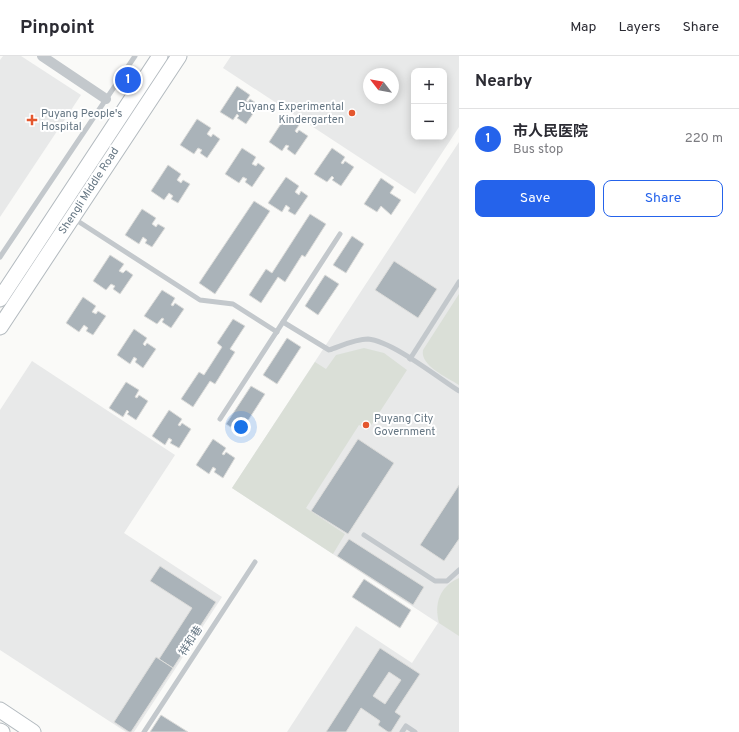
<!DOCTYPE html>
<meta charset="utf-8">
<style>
body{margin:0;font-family:Overpass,"Noto Sans SC",sans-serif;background:#f2f2f3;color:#2b2b33}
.controls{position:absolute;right:12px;top:12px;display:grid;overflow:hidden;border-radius:8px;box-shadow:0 2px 10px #0003}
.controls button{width:36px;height:36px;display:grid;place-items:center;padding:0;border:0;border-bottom:1px solid #e1e1e2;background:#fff;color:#2b2b33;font:20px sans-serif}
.compass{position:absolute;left:363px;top:12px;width:36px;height:36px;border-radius:50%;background:#fff;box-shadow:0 2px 10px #0003;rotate:301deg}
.you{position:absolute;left:241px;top:371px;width:14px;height:14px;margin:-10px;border:3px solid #fff;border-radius:50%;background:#1a73e8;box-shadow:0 0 0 6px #1a73e833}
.badge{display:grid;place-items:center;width:26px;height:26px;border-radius:50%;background:#2563eb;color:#fff;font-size:13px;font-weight:700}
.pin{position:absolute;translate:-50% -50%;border:2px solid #fff;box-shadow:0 1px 4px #0006}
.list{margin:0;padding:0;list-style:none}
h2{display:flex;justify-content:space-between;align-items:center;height:52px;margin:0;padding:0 16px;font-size:17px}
h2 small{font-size:13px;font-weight:400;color:#7c7c81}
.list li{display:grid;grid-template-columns:26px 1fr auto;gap:12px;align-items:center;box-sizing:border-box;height:60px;padding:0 16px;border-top:1px solid #e1e1e2}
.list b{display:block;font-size:15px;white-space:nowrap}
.list p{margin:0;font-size:13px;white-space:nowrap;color:#7c7c81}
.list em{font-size:13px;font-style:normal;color:#7c7c81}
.actions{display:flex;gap:8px;padding:12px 16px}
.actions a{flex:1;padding:9px 0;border:1px solid #2563eb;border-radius:8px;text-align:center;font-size:14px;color:#2563eb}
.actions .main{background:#2563eb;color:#fff}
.map{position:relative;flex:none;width:459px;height:676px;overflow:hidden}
header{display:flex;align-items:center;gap:24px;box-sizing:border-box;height:56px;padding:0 20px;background:#fff;border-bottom:1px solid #e1e1e2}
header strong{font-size:19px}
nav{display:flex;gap:22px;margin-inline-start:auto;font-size:14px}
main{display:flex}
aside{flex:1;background:#fff}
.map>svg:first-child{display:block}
.built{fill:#e8e9e9;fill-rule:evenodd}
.green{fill:#dadfd7}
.building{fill:#aab3b9;stroke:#dcdcda;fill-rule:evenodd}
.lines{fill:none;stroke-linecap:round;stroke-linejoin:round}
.secondary-casing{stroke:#b3babf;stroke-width:17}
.service{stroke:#c3c8cc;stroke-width:5}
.minor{stroke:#c3c8cc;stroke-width:10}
.secondary{stroke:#fff;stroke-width:15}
.poi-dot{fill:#e4572e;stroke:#fff;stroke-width:1.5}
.labels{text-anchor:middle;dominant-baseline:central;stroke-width:4;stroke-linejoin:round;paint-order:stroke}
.poi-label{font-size:11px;fill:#657683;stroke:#fff;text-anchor:start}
.street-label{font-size:11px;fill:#657683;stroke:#fff}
</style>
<header>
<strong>Pinpoint</strong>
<nav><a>Map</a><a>Layers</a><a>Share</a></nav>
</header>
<main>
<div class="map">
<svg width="459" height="676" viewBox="0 0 459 676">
<rect width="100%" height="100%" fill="#fafaf8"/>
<g class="built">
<polygon points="3,0 21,0 81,39 0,161 0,4"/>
<path d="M231 0H459V71L415 138 223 12ZM414 15H444V81H414ZM369 18H393V42H369Z"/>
<polygon points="459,86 459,676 287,676 356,570 412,607 438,567 232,432"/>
<polygon points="32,305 175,399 124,477 222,541 134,676 126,676 0,594 0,354"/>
</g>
<g class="green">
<path d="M459 238V329C447 321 420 310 423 294Z"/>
<polygon points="364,292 384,297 407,314 368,374 359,369 306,452 345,478 333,498 232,432 315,306 326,313 336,299"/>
<path d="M459 522V580L439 567C434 548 439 531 459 522Z"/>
</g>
<g class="building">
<polygon points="237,30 250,39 246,45 248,46 250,43 259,49 246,68 237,62 239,60 237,58 233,64 220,56"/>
<polygon points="286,60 299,69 295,75 297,77 299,74 308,80 295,99 287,93 289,90 286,89 282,95 269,86"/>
<polygon points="197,63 211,72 207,78 211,81 213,78 220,83 207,102 200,97 202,94 198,92 194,98 180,89"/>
<polygon points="242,92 256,101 252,108 256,110 258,107 265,112 252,131 245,126 247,123 243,121 239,127 225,118"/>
<polygon points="332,92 345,101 341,107 343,108 345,105 354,111 341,130 332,124 334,122 332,120 327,126 314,118"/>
<polygon points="168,109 181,118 177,124 181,127 183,124 190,128 178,147 171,143 173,140 169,137 164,144 151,135"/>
<polygon points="286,121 299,130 295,136 299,139 301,135 308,140 295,159 288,155 290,152 286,149 282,156 268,147"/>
<polygon points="381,122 394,131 390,137 401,144 391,159 381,150 377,156 364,148"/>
<polygon points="254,145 270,155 215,238 199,227"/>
<polygon points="142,153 156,162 152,168 156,171 158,168 165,172 152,191 145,187 147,184 143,181 139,188 125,179"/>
<polygon points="310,158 326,168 305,201 302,199 285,226 278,221 261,247 249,239 266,213 272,217"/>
<polygon points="352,180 364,188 346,217 333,209"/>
<polygon points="110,199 124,208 119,215 123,217 126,214 133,219 120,238 113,233 115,230 111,228 106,234 93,225"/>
<polygon points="394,205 437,233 418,262 375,234"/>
<polygon points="325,219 339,228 318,259 305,250"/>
<polygon points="162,234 175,242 171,249 173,250 175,247 184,253 171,272 162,266 164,263 162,262 157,268 144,260"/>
<polygon points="83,241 96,250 92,256 96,258 98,255 106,260 93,279 86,275 88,272 84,269 79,276 66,267"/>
<polygon points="233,263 245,270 230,293 235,296 215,328 210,325 193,351 181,343 199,316 204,319 222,291 217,287"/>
<polygon points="134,273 147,282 143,288 145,290 147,287 156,293 143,312 135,306 137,303 134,301 130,308 117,299"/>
<polygon points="287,282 301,291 277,328 263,319"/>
<polygon points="126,326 139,334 135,341 137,342 139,339 148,345 136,364 127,358 129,356 127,354 123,361 109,352"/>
<polygon points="251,330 265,338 240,377 226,368"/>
<polygon points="169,354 182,363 178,369 180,370 182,367 191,373 179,392 170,387 172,384 169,382 165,389 152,380"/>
<polygon points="213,383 226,392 222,398 224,399 226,396 235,402 223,422 214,416 216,413 213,411 209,418 196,409"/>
<polygon points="358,383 394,407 348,478 311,455"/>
<polygon points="459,429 459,483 444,505 420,489"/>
<polygon points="349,483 424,531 413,549 337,500"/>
<polygon points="160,510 216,546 173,612 159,603 192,552 150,525"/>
<polygon points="364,523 411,554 400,572 352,541"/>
<path d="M380 592 420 618 395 656 401 660 391 676H388L378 669 380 665 361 652 346 676H326ZM389 616 401 624 385 648 373 640Z"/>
<polygon points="156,601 173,612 131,676 129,676 114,666"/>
<polygon points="161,659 188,676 150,676"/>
</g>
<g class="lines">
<g class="secondary-casing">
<g id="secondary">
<polyline points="0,243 160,0"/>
<polyline points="0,271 179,0"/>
<polyline points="0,654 33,676"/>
<polyline points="0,675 2,676"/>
</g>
</g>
<g class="service">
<polyline points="73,162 200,244 233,248 277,276"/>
<polyline points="0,201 135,0"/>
<path d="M283 266 329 294C341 290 355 283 368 283 392 285 437 321 459 335"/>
<polyline points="410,303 459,226"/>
<polyline points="220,363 340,178"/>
<polyline points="364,479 435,525 447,525 459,514"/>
<polyline points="144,676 255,506"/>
<polyline points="402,676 406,670 415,676"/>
</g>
<polyline class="minor" points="42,0 106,43"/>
<use href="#secondary" class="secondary"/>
</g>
<g class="poi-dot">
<circle cx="352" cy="57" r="4"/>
<path d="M30 58h4v4h4v4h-4v4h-4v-4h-4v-4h4z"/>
<circle cx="366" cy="369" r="4"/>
</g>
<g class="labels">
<g class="poi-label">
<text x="344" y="51" text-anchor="end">Puyang Experimental<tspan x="344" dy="13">Kindergarten</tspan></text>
<text x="41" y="58">Puyang People's<tspan x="41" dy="13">Hospital</tspan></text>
<text x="374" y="363">Puyang City<tspan x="374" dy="13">Government</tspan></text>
</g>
<g class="street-label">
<text transform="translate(89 135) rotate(-57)">Shengli Middle Road</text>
<text transform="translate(191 585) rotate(-57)">祥和巷</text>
</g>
</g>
</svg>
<div class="controls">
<button>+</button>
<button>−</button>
</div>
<svg class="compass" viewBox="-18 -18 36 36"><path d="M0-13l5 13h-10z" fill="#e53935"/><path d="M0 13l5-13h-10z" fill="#7c7c81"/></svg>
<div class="you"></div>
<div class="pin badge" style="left:128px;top:24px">1</div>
</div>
<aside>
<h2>Nearby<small></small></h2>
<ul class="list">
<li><span class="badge">1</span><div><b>市人民医院</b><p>Bus stop</p></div><em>220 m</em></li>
</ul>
<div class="actions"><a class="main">Save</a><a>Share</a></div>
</aside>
</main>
